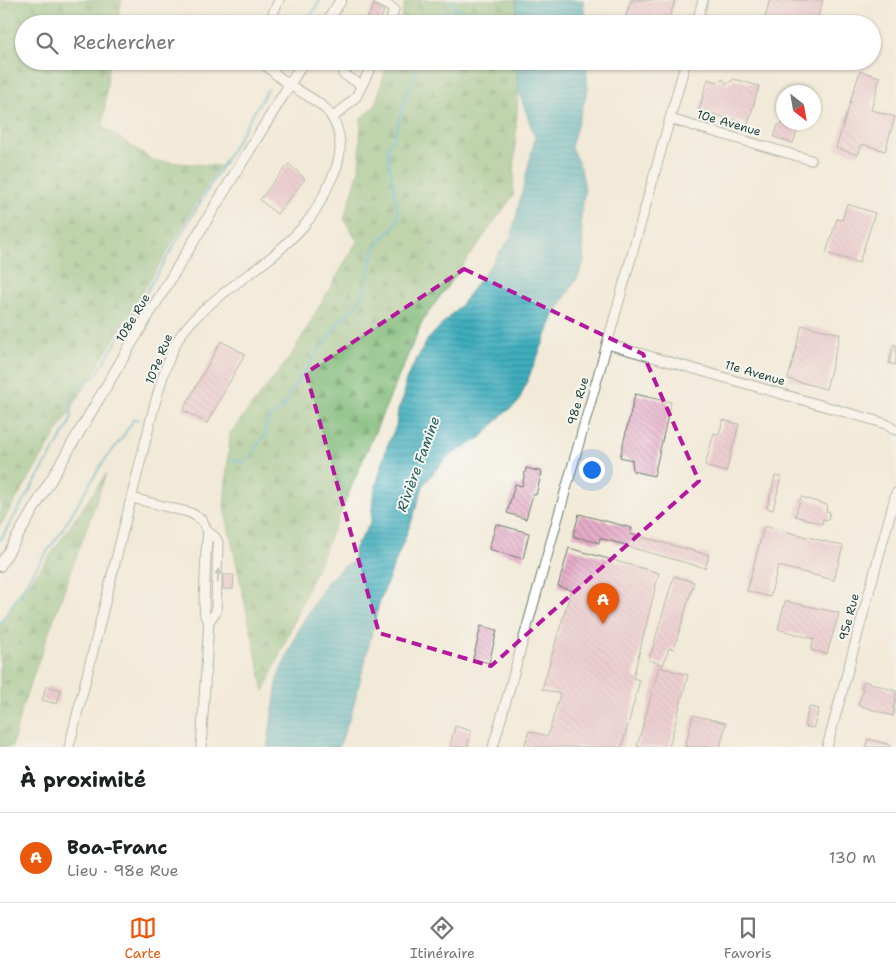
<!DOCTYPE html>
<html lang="fr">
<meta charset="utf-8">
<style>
body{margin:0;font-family:"Shantell Sans",sans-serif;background:#f2f2f2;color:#202124}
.compass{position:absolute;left:776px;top:85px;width:45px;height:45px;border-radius:50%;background:#fff;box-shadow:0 1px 4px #0004;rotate:149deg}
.you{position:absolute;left:591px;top:469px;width:18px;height:18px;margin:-12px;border:4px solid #fff;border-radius:50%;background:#1a73e8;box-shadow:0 0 0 8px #1a73e833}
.badge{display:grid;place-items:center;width:32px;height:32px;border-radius:50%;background:#ea580c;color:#fff;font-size:16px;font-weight:700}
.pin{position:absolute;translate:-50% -41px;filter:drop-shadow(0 1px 2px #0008)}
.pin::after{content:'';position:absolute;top:26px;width:18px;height:15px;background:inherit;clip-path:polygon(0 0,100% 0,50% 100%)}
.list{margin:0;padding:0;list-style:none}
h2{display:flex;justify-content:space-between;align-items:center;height:65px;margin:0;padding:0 20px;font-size:21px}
h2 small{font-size:16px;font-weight:400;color:#757577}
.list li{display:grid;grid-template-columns:32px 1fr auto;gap:15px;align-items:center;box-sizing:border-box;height:90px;padding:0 20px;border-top:1px solid #e0e0e0}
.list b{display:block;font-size:19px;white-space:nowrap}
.list p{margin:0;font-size:16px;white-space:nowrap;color:#757577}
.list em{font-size:16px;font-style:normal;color:#757577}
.icon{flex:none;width:28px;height:28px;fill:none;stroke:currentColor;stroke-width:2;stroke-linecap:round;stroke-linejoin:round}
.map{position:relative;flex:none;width:896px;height:747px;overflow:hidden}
.search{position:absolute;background:#fff;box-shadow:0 1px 4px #0004;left:15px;right:15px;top:15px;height:55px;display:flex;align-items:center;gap:12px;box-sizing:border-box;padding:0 18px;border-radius:28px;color:#757577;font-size:19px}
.sheet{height:155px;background:#fff}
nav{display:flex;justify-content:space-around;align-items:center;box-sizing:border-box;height:70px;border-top:1px solid #e0e0e0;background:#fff;font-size:14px;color:#757577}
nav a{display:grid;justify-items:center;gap:2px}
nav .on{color:#ea580c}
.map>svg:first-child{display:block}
.forest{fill:url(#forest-firs);stroke:#507c56}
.water{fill:url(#water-rules);stroke:#2f7578}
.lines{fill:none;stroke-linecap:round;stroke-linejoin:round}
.stream{stroke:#3fadbd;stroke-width:2.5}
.building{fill:url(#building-back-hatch)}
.minor-casing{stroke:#697a6d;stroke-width:11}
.major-casing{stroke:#697a6d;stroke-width:12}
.minor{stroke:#fff;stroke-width:9}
.major{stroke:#fff;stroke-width:10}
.oneway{fill:#8f9e9a}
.marked{fill:none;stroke:#b5179e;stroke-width:4;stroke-dasharray:10 6;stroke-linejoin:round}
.labels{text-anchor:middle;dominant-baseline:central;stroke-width:4;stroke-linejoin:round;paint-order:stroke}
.street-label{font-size:12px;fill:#1f3d34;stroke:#f6f6f2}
.water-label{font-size:14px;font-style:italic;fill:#295f5d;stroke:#f6f6f2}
</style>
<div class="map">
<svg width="896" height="747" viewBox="0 0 896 747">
<defs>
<pattern id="forest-firs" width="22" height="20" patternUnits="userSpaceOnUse" patternTransform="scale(1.25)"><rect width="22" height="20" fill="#80ba78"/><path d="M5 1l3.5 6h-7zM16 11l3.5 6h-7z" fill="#689863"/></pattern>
<pattern id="water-rules" width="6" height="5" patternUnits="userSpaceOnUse" patternTransform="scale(1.25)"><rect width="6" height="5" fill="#3fadbd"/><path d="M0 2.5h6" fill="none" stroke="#348e9a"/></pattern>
<pattern id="building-back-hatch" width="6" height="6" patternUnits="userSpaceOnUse" patternTransform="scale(1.25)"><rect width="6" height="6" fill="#e7adc9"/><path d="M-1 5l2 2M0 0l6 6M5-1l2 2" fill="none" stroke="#bb8ea4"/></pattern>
</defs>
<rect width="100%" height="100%" fill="#f6f6f2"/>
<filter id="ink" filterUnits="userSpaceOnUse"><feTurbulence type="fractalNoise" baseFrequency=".02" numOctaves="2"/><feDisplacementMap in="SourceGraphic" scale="10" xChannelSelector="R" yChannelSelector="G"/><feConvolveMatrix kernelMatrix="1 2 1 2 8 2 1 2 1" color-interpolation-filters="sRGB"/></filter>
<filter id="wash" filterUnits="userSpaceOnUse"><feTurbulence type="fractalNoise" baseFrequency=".0096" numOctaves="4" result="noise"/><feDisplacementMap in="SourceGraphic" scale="20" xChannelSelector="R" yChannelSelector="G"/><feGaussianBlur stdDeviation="1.12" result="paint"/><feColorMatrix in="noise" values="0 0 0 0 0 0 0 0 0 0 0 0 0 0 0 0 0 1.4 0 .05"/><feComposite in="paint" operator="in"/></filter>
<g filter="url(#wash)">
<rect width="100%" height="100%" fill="#f2ead8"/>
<g class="forest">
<polygon points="0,0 122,0 116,24 24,24 24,61 109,61 103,127 154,161 219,166 0,526"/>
<polygon points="406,0 516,0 517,17 514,24 399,24"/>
<polygon points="388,61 514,61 517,72 518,90 513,196 423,320 264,691 224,507 230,433 291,356 357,241 344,219 359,171 361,118 375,106"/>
<polygon points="106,474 22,707 12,747 0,747 0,621 47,560"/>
</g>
<g class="water">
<polygon points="516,0 583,0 586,24 514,24 517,17"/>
<polygon points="514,61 586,61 588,89 571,147 581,168 585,189 581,218 584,262 578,277 554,315 544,341 518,403 503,414 481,438 447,457 424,484 412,520 379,603 366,658 352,712 339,747 267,747 278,676 300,626 327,582 341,568 354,561 354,549 371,522 373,497 387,446 396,426 398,409 404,397 405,383 409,373 428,339 460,306 511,237 535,138 518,90 517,72"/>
</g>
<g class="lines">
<g class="stream">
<polyline points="449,0 457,8 471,13 483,24"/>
<polyline points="306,24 320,0"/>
<path d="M429 24C438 16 446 11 458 9"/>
<polyline points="233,459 239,462 245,462 250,458 256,447 265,436 266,425 270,417 282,410 287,402 290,392 300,378 341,320 355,306 364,292 373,252 381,240 393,228 398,218 398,208 389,163 388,148 395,134 406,97 420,61"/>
<path d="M0 540 69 425C71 420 72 415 72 409 72 402 70 392 77 387 84 382 90 381 97 374L268 89"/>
<polyline points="0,624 33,572 61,532 101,465 122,438 131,424 134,418 138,420"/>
</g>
</g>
<g id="blocks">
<g class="building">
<polygon points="631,0 675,0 668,24 628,24 624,23"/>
<polygon points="770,0 823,0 816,24 763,24"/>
<polygon points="374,5 384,11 378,24 364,24"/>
<polygon points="333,61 355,61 349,70"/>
<polygon points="860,71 880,77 871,110 895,117 885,151 862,144 858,155 836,148"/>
<polygon points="708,79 718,82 723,79 727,84 734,79 759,86 748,124 699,110"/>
<polygon points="782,122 800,122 793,143 774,137 778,125 782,125"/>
<polygon points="289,164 305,179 277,214 260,200 274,181"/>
<polygon points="847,204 875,213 859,263 826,253 837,219 842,220"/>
<polygon points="802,325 840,334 826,389 788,379"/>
<polygon points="221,341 245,354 207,423 183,410"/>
<polygon points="894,344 896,345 896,365 889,363"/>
<polygon points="635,394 671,402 654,476 633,471 632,460 620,457"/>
<polygon points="723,420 739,424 726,472 705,466 714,433 719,434"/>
<polygon points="526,468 542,472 536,495 533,494 526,519 507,513 515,484 522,486"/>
<polygon points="775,476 781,477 773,510 767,508"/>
<polygon points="801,497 827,505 826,511 830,512 828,520 823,519 822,524 795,516"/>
<polygon points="579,514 632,528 630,534 709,555 705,568 629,547 629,546 600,538 599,543 573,536"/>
<polygon points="496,524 529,533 523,559 489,549"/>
<polygon points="764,526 843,546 834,580 778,566 770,597 747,591"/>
<polygon points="569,548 659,573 633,678 640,680 622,747 524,747 529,731 548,736 560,694 542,689 571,590 558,586"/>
<polygon points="223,575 234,575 233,589 223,589"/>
<polygon points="674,576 694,582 674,649 669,648 663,665 649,660"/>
<polygon points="785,601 839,613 827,654 811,650 814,639 778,629"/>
<polygon points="481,626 497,630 489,663 473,659"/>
<polygon points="659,667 688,675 669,747 637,747"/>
<polygon points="864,681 896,691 896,698 893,709 895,709 893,716 858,705 863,689 861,689"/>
<polygon points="46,686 61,690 57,704 42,700"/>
<polygon points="809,707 819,709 813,728 804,726"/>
<polygon points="693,715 726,723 720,747 685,747"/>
<polygon points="455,726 471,731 467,747 454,747 450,746"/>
<polygon points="868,739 890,745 890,747 866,747"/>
</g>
</g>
</g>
<g filter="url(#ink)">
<use href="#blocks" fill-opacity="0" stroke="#697a6d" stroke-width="1"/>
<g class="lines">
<g class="minor-casing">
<g id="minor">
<polyline points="378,0 394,9 390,24"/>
<polyline points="268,24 279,0"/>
<polyline points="696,24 703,0"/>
<polyline points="343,74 362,85"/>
<polyline points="332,118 342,110 356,97 374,61"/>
<polyline points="670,119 811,160"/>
<polyline points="607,344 873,420 886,424 895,430"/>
<polyline points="132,498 191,513 202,520 208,532 215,537 218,542 216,612 209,621 201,747"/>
<polyline points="208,532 206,550 204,605 205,616 209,621"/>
<path d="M69 747 154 407C160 386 168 355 180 336 202 304 245 279 275 254 286 244 298 233 307 222 317 210 324 195 330 182 342 159 345 137 330 114 320 101 303 94 290 85 280 78 270 70 261 61"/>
<polyline points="493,747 607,344 686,61"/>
<polyline points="827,747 896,493"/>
</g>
</g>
<g class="major-casing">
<g id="major">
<polyline points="326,24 341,0"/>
<polyline points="0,566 146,319 304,61"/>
</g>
</g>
<use href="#minor" class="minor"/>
<use href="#major" class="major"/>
</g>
<defs><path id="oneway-solid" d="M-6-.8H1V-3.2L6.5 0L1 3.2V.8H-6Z" transform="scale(1.25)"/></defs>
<use class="oneway" href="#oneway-solid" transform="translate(218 576) rotate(-88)"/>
</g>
<path d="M0 0H896V747H0ZM464 269 643 354 699 481 491 666 379 633 306 373Z" fill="#f2ead8" fill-opacity=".55" fill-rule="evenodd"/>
<path class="marked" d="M464 269 643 354 699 481 491 666 379 633 306 373Z"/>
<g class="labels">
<g class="street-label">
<text transform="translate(729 123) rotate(16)">10e Avenue</text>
<text transform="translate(133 318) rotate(-59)">108e Rue</text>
<text transform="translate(159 359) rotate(-68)">107e Rue</text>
<text transform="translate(755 373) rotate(16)">11e Avenue</text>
<text transform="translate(578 401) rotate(-74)">98e Rue</text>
<text transform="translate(849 617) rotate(-75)">95e Rue</text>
</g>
<g class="water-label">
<text transform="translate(418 464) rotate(-70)">Rivière Famine</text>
</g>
</g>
</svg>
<svg class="compass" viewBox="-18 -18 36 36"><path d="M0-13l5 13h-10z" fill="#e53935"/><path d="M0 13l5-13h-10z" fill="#757577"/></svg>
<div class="you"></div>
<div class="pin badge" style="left:603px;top:624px">A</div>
<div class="search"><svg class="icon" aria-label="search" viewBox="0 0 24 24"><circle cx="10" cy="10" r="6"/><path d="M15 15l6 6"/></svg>Rechercher</div>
</div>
<section class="sheet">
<h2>À proximité<small></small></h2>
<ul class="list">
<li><span class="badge">A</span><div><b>Boa-Franc</b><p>Lieu · 98e Rue</p></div><em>130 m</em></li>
</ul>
</section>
<nav>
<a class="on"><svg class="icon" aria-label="map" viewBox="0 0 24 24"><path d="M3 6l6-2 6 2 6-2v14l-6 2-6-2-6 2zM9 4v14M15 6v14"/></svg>Carte</a>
<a><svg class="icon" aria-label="directions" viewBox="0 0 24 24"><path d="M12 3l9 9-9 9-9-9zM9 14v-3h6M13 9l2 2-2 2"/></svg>Itinéraire</a>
<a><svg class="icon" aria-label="saved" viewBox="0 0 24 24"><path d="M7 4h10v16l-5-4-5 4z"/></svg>Favoris</a>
</nav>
